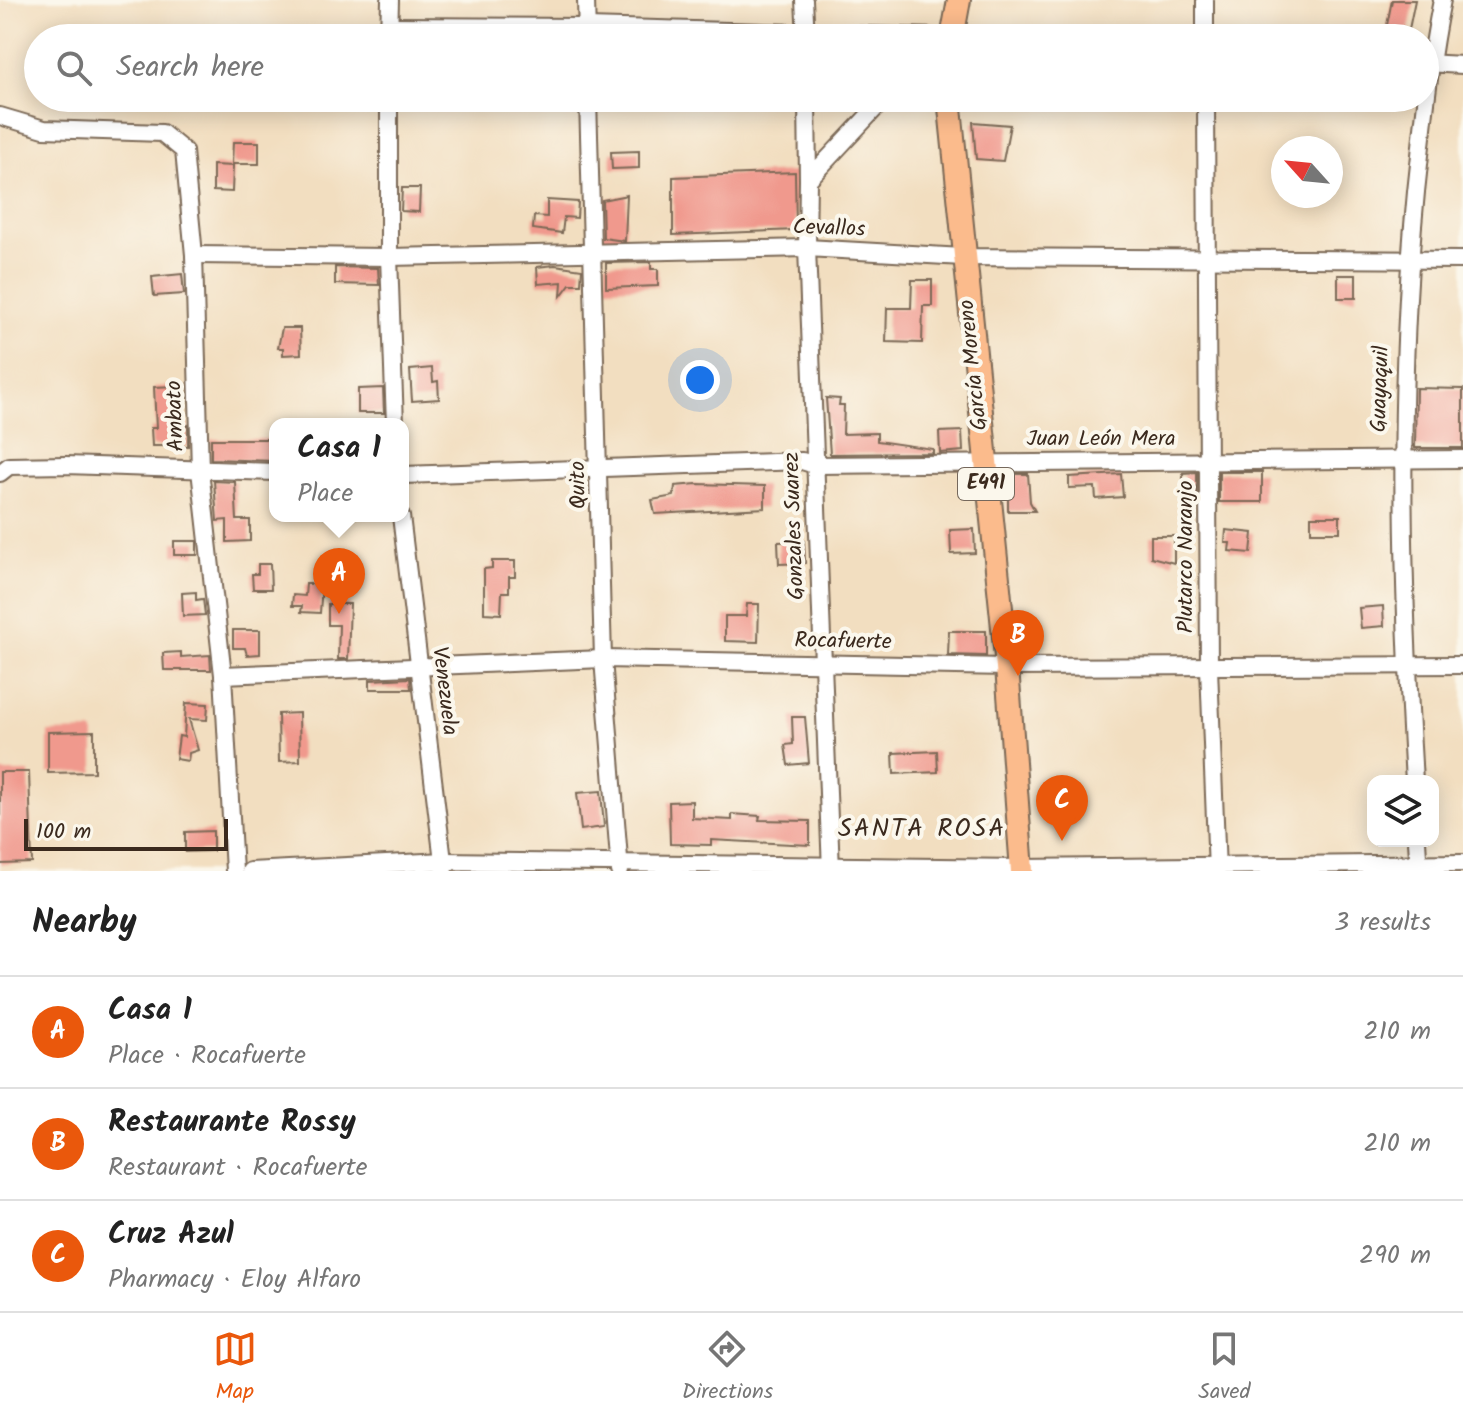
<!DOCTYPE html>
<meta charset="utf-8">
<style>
body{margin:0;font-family:Kalam,sans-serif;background:#f2f2f2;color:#222}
.controls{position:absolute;right:24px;bottom:24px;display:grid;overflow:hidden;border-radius:16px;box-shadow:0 4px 20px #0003}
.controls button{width:72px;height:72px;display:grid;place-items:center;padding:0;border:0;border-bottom:2px solid #e0e0e0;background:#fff;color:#222;font:40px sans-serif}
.compass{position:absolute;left:1271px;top:136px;width:72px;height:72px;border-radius:50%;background:#fff;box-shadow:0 4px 20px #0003;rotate:297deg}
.scale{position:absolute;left:24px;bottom:20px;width:204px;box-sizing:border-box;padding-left:8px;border:4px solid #3b2a1e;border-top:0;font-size:22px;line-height:28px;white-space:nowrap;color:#3b2a1e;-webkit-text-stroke:6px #fbf7ec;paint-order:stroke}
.you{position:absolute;left:700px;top:380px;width:28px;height:28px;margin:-20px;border:6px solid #fff;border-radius:50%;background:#1a73e8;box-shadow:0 0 0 12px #1a73e833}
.badge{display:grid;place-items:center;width:52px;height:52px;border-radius:50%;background:#ea580c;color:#fff;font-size:26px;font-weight:700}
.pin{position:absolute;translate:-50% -66px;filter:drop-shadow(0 2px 4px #0008)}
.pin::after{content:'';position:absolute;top:42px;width:28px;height:24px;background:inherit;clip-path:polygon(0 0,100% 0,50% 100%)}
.popup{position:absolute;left:269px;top:418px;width:140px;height:104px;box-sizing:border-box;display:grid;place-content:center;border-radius:16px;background:#fff;filter:drop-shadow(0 2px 6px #0005);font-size:26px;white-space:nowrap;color:#767676}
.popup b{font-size:30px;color:#222}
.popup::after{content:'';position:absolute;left:50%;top:100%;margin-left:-16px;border:16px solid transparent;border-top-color:#fff}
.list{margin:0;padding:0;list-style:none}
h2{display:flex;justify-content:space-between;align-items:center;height:104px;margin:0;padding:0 32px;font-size:34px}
h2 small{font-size:26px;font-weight:400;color:#767676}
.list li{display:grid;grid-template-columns:52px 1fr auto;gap:24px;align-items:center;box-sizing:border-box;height:112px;padding:0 32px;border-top:2px solid #e0e0e0}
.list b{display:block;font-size:30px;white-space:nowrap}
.list p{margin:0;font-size:26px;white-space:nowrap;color:#767676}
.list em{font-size:26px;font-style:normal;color:#767676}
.icon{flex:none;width:44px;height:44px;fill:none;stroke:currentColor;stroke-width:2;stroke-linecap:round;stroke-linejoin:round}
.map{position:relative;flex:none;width:1463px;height:871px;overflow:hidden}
.search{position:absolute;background:#fff;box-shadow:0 4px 20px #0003;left:24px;right:24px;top:24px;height:88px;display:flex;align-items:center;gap:20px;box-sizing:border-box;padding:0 28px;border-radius:44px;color:#767676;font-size:30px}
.sheet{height:440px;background:#fff}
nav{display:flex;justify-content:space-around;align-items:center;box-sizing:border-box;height:112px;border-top:2px solid #e0e0e0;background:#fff;font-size:22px;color:#767676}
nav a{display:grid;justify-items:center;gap:4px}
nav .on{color:#ea580c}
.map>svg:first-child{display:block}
.building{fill:#f0998d}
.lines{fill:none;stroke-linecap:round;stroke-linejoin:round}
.minor-casing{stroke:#7b6957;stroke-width:20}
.highway-casing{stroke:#7b6957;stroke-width:26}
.minor{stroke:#fff;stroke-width:16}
.highway{stroke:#fbbb8c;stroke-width:22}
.labels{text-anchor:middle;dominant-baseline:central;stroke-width:8;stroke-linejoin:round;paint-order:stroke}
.shield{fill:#fbf7ec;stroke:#75685c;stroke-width:2}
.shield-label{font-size:20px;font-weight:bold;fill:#3b2a1e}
.street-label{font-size:22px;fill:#3b2a1e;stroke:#fbf7ec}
.quarter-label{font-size:26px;letter-spacing:2px;fill:#3b2a1e;stroke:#fbf7ec}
</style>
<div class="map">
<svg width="1463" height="871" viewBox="0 0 1463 871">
<rect width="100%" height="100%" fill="#fbf7ec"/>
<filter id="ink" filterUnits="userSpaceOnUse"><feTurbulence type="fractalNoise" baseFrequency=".0125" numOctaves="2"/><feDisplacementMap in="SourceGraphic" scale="16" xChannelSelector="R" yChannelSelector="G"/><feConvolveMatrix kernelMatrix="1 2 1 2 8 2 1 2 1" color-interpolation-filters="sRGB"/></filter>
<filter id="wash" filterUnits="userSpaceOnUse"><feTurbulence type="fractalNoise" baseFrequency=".006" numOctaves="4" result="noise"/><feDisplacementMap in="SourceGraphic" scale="32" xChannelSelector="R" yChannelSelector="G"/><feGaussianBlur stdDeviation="1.8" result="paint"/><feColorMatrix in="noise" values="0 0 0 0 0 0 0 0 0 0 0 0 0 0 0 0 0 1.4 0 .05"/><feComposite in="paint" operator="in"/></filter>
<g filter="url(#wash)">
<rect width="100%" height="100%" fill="#f2dec0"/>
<g id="blocks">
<g class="building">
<polygon points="1392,0 1415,0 1408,34 1386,30"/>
<polygon points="973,122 1010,125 1003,161 976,159"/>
<polygon points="233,142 259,142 259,164 232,164"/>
<polygon points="639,151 639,168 612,169 611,152"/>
<polygon points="213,165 233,166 232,192 213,191"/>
<polygon points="795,172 796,230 673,235 673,177"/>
<polygon points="402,188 420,188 419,212 401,211"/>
<polygon points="627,195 625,241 603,238 602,200"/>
<polygon points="547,200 578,202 577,218 564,217 562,233 533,229 534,216 547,217"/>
<polygon points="651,262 651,269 658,269 658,286 606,288 606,263"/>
<polygon points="555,265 582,269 581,284 570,284 561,296 562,282 538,284 537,267"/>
<polygon points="335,267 378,268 379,285 335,284"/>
<polygon points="182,274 184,294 154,296 152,277"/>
<rect x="1338" y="275" width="18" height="23"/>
<polygon points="912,280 932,280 932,306 923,306 922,343 886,342 887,308 911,308"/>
<polygon points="282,328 300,328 301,354 283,355 283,348 278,348"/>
<polygon points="432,368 433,382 438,381 439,399 412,401 410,370"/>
<polygon points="175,386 176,426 188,425 188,446 152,446 151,428 156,428 154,387"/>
<polygon points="383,388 384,413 358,413 358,389"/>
<polygon points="1416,388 1463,389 1463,448 1415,448"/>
<polygon points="826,398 840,399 839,405 844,405 843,434 877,433 877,441 933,449 933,453 830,454"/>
<polygon points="962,431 963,451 940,453 939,432"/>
<polygon points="211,439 275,439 275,461 211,459"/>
<polygon points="1197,472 1197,499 1183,499 1183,473"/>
<rect x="1219" y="472" width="43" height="30"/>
<polygon points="1014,474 1028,474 1030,502 1035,511 1008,511 1008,477"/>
<polygon points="1121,474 1123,497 1096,499 1095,487 1069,488 1069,477"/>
<polygon points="214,481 235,482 237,520 250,520 250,541 227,542 227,520 217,521"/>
<polygon points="697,484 765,486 765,508 655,514 652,500 674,496 675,486"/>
<rect x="1311" y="516" width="29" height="16"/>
<polygon points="974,529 975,553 951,554 950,530"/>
<polygon points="1226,530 1253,533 1251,553 1229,551 1230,543 1225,543"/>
<polygon points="1151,536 1174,536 1174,563 1151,557"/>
<rect x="174" y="541" width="23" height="14"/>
<polygon points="804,541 805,563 779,564 778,542"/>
<polygon points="492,561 515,561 515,577 509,577 509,592 502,592 501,614 484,613 484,569 492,568"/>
<polygon points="258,564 270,564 271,589 253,589 252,574 258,574"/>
<polygon points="306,584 322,584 320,613 301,612 302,606 292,606 293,595 305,596"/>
<polygon points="196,592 196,600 203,599 205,615 183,616 182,593"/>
<polygon points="328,604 350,604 348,659 338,659 339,625 328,625"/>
<polygon points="747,604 759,604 758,642 725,641 725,616 746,616"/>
<polygon points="1383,606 1384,626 1361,628 1359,608"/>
<polygon points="233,630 260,630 260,654 247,655 245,648 233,648"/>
<polygon points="949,631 986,631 986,656 948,655"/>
<polygon points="181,652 181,657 210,655 211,670 164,670 163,653"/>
<polygon points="410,678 411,689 370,689 370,680"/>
<polygon points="186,703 208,704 207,720 189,719 198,750 189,753 188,761 176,759 179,736 184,737"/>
<polygon points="299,713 300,761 279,762 278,714"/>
<polygon points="792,717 805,717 809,763 788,765 785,745 793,744"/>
<polygon points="94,731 94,772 48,773 48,732"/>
<polygon points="937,751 938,772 894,774 893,753"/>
<polygon points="0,772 29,772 32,863 0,864"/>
<polygon points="601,791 604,827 581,830 577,793"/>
<polygon points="692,801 692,818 732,820 732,814 760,816 759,820 810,821 810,845 711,840 711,845 670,844 669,802"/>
<polygon points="213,831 213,851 185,852 185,832"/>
</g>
</g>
</g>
<g filter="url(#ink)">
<use href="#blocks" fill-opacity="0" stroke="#7b6957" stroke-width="2"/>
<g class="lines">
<g class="minor-casing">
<g id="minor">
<polyline points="586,0 587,36"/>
<polyline points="804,0 806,38"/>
<polyline points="1205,0 1205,38"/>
<polyline points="389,26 587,27 972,38"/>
<polyline points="389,38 390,0"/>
<polyline points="1425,63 1463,65"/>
<polyline points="389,98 389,257 395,424"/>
<polyline points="588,98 603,659 620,871"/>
<polyline points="807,98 808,180"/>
<polyline points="1206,98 1209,668 1217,871"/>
<polyline points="0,116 44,129 162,133 184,151 194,255 200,470 223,675 234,871"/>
<polyline points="194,255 389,257 807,248 963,257 1463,260"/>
<polyline points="0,473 9,466 66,465 275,472"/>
<polyline points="403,475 802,461 815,465 1463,459"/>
<polyline points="401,516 444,869"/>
<polyline points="223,675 603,659 1007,667 1463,665"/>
<path d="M1414 781C1402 584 1397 389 1416 192 1423 128 1429 64 1442 0"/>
<polyline points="1417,841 1419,871"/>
<polyline points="250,871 444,861 1022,868 1463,863"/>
<polyline points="831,871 807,248 808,180 885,98"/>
</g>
</g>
<g class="highway-casing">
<g id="highway">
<polyline points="952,38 959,0"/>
<polyline points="949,98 1007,667 1022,871"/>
</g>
</g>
<use href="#minor" class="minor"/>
<use href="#highway" class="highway"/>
</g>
</g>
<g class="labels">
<rect class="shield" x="958" y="468" width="56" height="32" rx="6"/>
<g class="shield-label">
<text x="986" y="484">E491</text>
</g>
<g class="street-label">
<text transform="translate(829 229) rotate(2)">Cevallos</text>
<text transform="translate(974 365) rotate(-96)">García Moreno</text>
<text transform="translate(1381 389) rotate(-88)">Guayaquil</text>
<text transform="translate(176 416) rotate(-92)">Ambato</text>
<text x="1101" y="439">Juan León Mera</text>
<text transform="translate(579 485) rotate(-91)">Quito</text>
<text transform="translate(795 526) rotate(-92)">Gonzales Suarez</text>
<text transform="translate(1186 557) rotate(-90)">Plutarco Naranjo</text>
<text transform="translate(843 642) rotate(1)">Rocafuerte</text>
<text transform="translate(444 691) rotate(83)">Venezuela</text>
</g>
<g class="quarter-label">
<text x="922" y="829">SANTA ROSA</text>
</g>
</g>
</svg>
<div class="controls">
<button><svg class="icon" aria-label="layers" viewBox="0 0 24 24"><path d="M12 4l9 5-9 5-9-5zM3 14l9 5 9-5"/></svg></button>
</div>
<svg class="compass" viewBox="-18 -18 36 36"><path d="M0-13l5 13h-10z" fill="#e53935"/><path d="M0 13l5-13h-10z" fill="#767676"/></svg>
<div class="scale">100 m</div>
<div class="you"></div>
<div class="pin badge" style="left:339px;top:614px">A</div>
<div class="popup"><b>Casa 1</b>Place</div>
<div class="pin badge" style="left:1018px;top:676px">B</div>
<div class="pin badge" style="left:1062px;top:841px">C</div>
<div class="search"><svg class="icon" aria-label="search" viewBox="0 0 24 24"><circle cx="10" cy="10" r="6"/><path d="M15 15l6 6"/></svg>Search here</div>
</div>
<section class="sheet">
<h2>Nearby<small>3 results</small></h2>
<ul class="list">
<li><span class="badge">A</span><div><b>Casa 1</b><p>Place · Rocafuerte</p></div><em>210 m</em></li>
<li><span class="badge">B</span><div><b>Restaurante Rossy</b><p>Restaurant · Rocafuerte</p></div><em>210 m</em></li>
<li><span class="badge">C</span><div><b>Cruz Azul</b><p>Pharmacy · Eloy Alfaro</p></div><em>290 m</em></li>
</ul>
</section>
<nav>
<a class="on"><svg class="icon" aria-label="map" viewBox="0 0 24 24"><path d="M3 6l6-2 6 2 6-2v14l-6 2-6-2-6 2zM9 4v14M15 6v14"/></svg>Map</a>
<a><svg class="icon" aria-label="directions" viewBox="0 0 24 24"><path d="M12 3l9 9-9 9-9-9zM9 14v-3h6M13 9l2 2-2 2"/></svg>Directions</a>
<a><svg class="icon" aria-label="saved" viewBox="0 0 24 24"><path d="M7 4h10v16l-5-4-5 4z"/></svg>Saved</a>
</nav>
